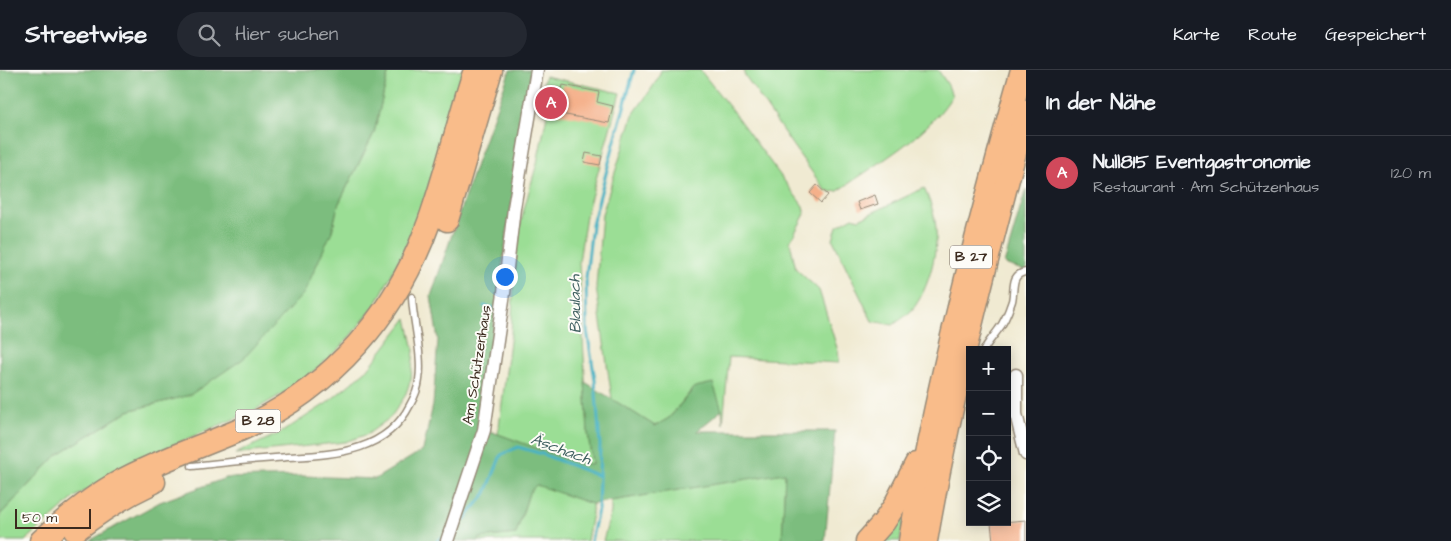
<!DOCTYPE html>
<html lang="de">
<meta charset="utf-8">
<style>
body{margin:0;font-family:"Architects Daughter",sans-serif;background:#242831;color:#f1f3f6}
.controls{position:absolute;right:15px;bottom:15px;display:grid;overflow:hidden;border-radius:0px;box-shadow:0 2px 12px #0003}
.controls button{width:45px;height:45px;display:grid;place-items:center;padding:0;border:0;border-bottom:1px solid #363941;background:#171b24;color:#f1f3f6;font:25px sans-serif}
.scale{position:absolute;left:15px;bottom:12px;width:76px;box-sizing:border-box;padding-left:5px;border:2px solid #3b2a1e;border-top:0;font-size:14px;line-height:18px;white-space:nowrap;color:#3b2a1e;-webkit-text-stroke:4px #fdfcf7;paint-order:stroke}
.you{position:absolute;left:504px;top:206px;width:18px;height:18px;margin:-12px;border:4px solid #fff;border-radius:50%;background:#1a73e8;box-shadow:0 0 0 8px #1a73e833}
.badge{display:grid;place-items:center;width:32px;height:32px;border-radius:50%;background:#d1495b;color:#fff;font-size:16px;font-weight:700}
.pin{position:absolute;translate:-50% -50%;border:2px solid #fff;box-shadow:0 1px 5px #0006}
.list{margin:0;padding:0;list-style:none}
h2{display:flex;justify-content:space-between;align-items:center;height:65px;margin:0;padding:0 20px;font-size:21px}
h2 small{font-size:16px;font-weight:400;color:#9ea1a6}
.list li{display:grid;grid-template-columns:32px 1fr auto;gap:15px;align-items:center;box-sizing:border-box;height:75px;padding:0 20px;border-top:1px solid #363941}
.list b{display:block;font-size:19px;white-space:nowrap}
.list p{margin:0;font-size:16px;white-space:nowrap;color:#9ea1a6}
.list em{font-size:16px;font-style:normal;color:#9ea1a6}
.icon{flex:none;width:28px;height:28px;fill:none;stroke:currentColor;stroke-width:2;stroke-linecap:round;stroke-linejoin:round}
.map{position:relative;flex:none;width:1026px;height:471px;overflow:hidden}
header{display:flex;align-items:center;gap:30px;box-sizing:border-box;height:70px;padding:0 25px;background:#171b24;border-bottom:1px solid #363941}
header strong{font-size:24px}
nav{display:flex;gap:28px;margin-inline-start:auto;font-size:18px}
.search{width:350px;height:45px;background:#242831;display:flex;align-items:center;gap:12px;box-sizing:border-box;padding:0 18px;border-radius:28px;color:#9ea1a6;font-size:19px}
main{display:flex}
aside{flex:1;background:#171b24}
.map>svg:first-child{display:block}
.green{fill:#9bde95;stroke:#6b845a}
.forest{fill:#7cbd7e;stroke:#5c744e}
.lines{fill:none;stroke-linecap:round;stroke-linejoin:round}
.stream{stroke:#47b2c5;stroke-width:3}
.building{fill:#f5b08a}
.lane-casing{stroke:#968a78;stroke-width:9}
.street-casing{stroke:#968a78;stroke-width:15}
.highway-casing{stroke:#968a78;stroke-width:25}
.lane{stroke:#fff;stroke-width:6}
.street{stroke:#fff;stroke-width:12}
.highway{stroke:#f9bc8a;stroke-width:22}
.labels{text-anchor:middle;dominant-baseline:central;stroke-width:4;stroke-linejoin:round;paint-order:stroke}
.shield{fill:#fdfcf7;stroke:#75695f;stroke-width:1}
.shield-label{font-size:14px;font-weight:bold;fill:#3b2a1e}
.street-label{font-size:15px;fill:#3b2a1e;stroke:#fdfcf7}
.water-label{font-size:16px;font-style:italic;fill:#406061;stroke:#fdfcf7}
</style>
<header>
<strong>Streetwise</strong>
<div class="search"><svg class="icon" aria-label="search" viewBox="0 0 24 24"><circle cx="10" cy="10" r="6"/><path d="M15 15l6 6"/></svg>Hier suchen</div>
<nav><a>Karte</a><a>Route</a><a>Gespeichert</a></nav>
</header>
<main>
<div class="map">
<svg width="1026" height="471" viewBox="0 0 1026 471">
<rect width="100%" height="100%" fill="#fdfcf7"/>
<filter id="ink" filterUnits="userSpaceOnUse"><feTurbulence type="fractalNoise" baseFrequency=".02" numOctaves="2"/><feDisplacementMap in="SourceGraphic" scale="10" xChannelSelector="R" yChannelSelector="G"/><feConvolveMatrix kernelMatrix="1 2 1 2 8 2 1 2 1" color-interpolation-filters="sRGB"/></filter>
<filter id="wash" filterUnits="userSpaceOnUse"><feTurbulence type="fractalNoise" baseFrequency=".0096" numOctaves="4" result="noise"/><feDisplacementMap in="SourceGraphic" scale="20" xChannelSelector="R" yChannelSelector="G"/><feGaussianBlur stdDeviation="1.12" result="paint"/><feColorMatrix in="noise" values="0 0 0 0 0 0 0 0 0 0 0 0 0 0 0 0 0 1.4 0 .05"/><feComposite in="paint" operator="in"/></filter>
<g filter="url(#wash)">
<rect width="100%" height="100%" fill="#f0ead2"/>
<g class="green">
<polygon points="389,0 464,0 419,147 397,194 375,236 342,276 299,314 253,341 130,393 75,427 25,471 0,471 0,445 57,385 128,341 190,325 332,161 338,135 374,63"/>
<path d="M661 0H700L731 39 803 136 805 144 790 172 796 199 819 220 838 281 839 289 838 293 729 287 723 354 722 340 694 317 669 348 655 356 612 329 596 217 602 144 633 45C640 34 659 11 661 0Z"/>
<path d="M744 0H938L948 15 952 26C928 65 881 91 844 117L838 121 832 122 825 120 793 76 744 4Z"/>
<polygon points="545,6 620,23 586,145 579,192 588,363 592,394 577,393 498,364 511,263 516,176 524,139 537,93 547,45 538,37"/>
<path d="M924 118C929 129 933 139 935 151 940 177 929 220 912 240 907 246 899 250 893 255L872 251 833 170 837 156 853 147 859 149Z"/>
<polygon points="407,248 414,280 411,309 405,326 391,347 368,364 345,372 235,384 282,362 327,333 368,299"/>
<polygon points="785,402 782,471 603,471 611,442 611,431"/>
<polygon points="536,414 592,434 592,443 587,471 479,471 480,468 516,464 529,423"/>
<polygon points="906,435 900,471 874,471"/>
</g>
<g class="forest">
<polygon points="0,0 389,0 374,63 338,135 332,161 304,223 243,289 190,325 128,341 57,385 0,445"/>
<polygon points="510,0 531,0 479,357 577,393 592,394 588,363 585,312 655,356 669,348 695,317 713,313 722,340 697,361 835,361 825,471 782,471 785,403 592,434 536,415 529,423 516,464 480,468 479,471 89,471 160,432 226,408 304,406 375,409 423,380 433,335 438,270 431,226 477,91"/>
<polygon points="1026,119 1026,201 1004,194"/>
</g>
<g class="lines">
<g class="stream">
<polyline points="484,236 495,238"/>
<polyline points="464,450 486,423 501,385 518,377 542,384 599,406"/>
<polyline points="437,471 441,468"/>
<polyline points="591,471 598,440 600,375 595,310 587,260 586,208 592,155 634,0"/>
</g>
</g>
<g id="blocks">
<g class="building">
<polygon points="563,15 599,22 597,32 613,36 609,53 555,43 556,37 548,35 552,17 562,19"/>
<polygon points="586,83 602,86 600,95 584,92"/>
<polygon points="817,115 828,125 821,133 810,123"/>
<polygon points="875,125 878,134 860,140 857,132"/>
<polygon points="1026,450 1026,471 993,471 991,453"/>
</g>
</g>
</g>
<g filter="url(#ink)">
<use href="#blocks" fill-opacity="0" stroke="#968a78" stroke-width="1"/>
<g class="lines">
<g class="lane-casing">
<g id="lane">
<path d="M984 280C988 272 993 267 998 260 1005 252 1009 240 1012 231 1015 219 1010 204 1026 202"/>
<path d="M192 396C220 393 247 390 275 388 325 384 384 387 410 335 414 328 418 319 419 310 423 285 413 253 412 227"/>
</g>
</g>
<g class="street-casing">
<g id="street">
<polyline points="1016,305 1016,344 1026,384"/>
<polyline points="447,471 484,360 504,223 514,138 537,0"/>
</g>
</g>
<g class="highway-casing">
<g id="highway">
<polyline points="447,150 491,0"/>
<path d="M75 461C100 441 126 425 154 412"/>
<path d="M41 471C65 449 91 427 119 412 159 390 203 376 244 358 333 317 397 243 429 152 447 102 458 50 475 0"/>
<polyline points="867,471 884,452 895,435 916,394"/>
<path d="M910 471C937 312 978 156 1022 0"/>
<path d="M926 471C951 326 988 183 1026 41"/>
</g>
</g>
<use href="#lane" class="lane"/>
<use href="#street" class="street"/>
<use href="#highway" class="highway"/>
</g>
</g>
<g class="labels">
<g class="shield">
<rect x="950" y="175.5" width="42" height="23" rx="4"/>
<rect x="235.5" y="339.5" width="45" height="23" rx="4"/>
</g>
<g class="shield-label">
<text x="971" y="187">B 27</text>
<text x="258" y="351">B 28</text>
</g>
<g class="street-label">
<text transform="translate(477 295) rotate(-81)">Am Schützenhaus</text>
</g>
<g class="water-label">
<text transform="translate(575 234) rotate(-91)">Blaulach</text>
<text transform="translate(561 379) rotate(20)">Äschach</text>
</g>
</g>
</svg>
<div class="controls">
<button>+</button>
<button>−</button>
<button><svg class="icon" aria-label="locate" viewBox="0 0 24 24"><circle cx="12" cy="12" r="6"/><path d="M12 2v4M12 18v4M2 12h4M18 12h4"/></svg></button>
<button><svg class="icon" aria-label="layers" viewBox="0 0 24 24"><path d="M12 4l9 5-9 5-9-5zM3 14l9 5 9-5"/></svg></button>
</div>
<div class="scale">50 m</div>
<div class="you"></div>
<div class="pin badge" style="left:551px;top:33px">A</div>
</div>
<aside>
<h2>In der Nähe<small></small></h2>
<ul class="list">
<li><span class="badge">A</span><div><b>Null815 Eventgastronomie</b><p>Restaurant · Am Schützenhaus</p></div><em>120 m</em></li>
</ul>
</aside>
</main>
